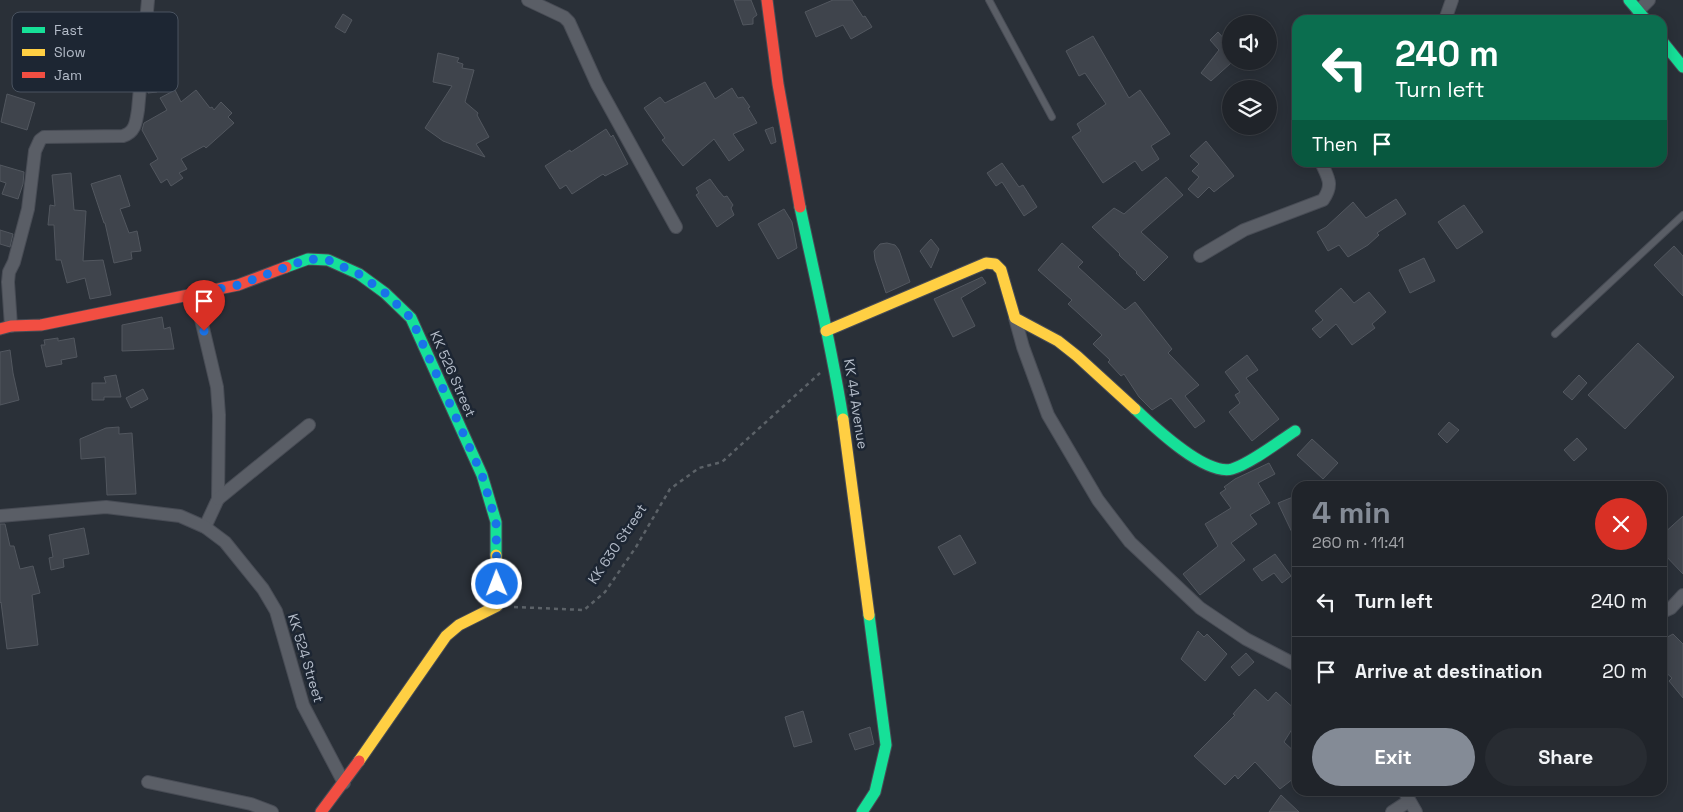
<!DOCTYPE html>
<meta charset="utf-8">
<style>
body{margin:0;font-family:"Space Grotesk",sans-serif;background:#282c32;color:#f1f3f6;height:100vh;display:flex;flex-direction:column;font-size:19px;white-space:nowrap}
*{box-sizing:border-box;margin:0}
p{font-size:16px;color:#a2a4a8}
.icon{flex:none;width:28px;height:28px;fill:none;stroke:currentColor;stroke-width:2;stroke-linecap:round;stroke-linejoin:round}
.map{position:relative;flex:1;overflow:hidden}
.sheet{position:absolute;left:1292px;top:481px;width:375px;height:315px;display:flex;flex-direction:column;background:#20242a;border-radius:15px;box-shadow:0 2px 12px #0003,0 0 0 1px #3d4147}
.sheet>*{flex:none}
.guide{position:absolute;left:1292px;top:15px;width:375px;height:152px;border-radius:15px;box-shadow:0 2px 12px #0003,0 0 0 1px #3d4147;background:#0b6e4f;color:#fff;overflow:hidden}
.controls{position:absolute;left:1222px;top:15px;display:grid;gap:10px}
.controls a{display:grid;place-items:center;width:55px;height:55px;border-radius:50%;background:#20242a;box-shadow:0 2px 12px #0003,0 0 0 1px #3d4147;font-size:25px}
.pin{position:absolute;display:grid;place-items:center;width:42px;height:42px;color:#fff;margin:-51px -21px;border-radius:50% 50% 50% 0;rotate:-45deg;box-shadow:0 0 5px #0007}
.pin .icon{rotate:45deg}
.me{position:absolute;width:55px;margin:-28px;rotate:359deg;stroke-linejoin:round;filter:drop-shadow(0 0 4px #0008)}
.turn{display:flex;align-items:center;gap:18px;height:105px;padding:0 20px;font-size:22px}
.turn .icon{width:65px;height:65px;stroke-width:2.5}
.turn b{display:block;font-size:35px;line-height:42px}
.then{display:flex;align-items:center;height:48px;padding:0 20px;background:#0003;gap:10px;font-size:19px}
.round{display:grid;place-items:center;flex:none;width:52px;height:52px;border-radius:26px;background:#282c32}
.head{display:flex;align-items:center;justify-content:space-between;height:85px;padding:0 20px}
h1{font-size:30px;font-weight:600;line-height:38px;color:#848b96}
.action{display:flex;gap:10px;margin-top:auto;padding:10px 20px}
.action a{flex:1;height:58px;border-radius:30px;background:#848b96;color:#fff;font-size:20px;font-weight:600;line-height:58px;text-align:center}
.action a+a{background:#282c32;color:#f1f3f6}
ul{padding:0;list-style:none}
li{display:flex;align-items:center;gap:15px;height:70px;padding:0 20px;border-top:1px solid #3d4147}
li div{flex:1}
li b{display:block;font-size:19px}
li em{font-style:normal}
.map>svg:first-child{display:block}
.building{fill:#3f444c;stroke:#52575f}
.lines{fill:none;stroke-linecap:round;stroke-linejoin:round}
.lane-casing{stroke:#484c55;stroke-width:8}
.street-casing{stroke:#484c55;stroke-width:14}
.fast-casing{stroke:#484c55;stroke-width:13}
.slow-casing{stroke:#484c55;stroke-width:13}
.jam-casing{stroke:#484c55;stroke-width:13}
.path{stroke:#5c6268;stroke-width:2.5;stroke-dasharray:4 4;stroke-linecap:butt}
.lane{stroke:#5a5e66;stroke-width:6}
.street{stroke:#5a5e66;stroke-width:12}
.fast{stroke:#16e098;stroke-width:11}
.slow{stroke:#ffcf43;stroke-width:11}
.jam{stroke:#f24e42;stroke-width:11}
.route{stroke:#1a73e8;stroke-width:9;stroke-dasharray:0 16.2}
.labels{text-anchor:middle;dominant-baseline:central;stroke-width:5;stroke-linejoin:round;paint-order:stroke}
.street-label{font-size:14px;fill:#b4bcc9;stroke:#1d2633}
.key{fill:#1d2633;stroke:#4a5360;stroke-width:1}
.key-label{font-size:14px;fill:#b4bcc9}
</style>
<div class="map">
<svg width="1683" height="812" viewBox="0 0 1683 812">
<rect width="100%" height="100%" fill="#2a3038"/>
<g class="building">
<path d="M734,0H751L757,15L753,18V24L743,25Z"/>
<path d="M833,0H852L863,17L865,16L872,27L851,39L843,25L816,37L805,12Z"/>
<path d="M343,14L352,20L345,33L335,27Z"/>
<path d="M1218,32L1226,41L1231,34V63L1211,81L1201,73L1219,50L1210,40Z"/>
<path d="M1093,36L1129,98L1140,90L1170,134L1151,146L1159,159L1142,171L1135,161L1103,183L1072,137L1081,131L1077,124L1106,104L1085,73L1079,76L1066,51Z"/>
<path d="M438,53L459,58L457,62L463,64L462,68L474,70L465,102L478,113L477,115L489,137L476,144L485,157L443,141L425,128L452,86L433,82Z"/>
<path d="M150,68H157V92L148,93Z"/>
<path d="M705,82L715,99L732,88L738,98L743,97L750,107L748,108L757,123L733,134L744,150L729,161L714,139L683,166L662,140L665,138L644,108L660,97L665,103Z"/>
<path d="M175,90L181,102L196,90L210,108L212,107L214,110L221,102L232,113L228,117L234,123L206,148L204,146L181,159L187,169L179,173L183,178L171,186L167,179L161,183L150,164L158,159L142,130L144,123L167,110L160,98Z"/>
<path d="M7,94L35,103L27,130L1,122Z"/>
<path d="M773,127L776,142L771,144L765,130Z"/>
<path d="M606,129L611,137L613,135L628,164L605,176L603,174L572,194L566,185L560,189L545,166L570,150L571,152Z"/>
<path d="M1206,141L1234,176L1214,192L1209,187L1198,198L1188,189L1199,177L1192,171L1199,164L1190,156Z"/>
<path d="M1002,163L1019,187L1023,185L1037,207L1024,216L1002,182L996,186L987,173Z"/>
<path d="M0,165L24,172L23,184L18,199L2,194L6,183L0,181Z"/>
<path d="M71,173L74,210L86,211L83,261L103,260L111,295L90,299L85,278L67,283L61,260H56L54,225H48L50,205L55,206L52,175Z"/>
<path d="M120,175L130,206L120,209L129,233L137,231L141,251L131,252L132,259L114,263L105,223H104L91,184Z"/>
<path d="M1166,177L1183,195L1141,232L1168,257L1144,281L1136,273L1137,272L1119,255L1120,254L1092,227L1114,208L1124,214Z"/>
<path d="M710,179L718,190L724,197L727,196L733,205L731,208L734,215L717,227L696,195L699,193L696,188Z"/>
<path d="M1396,199L1406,214L1377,233L1379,235L1368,245L1348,257L1339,245L1328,251L1317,232L1326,227L1353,202L1366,218Z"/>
<path d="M1464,205L1483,232L1457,249L1438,222Z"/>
<path d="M784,209L792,222L797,248L778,259L758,224Z"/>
<path d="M0,230L13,234L10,247L0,244Z"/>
<path d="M931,239L939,249L931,268L920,251Z"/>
<path d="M887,243L895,245L899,250L910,282L886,293L875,260L874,251L880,244Z"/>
<path d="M1062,243L1083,262L1078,267L1125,310L1135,302L1172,349L1168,353L1199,385L1185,396L1205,421L1195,428L1171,398L1152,410L1139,397L1124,374L1121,376L1108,362L1110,360L1093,344L1102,335L1068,304L1072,300L1038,270Z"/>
<path d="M1674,246L1683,256V296L1654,265Z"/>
<path d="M1424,258L1435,281L1410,293L1399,270Z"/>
<path d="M982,277L986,283L961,298L975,326L953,337L934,299Z"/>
<path d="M1341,288L1354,303L1369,292L1386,312L1372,324L1375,328L1352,345L1336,324L1320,338L1312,329L1323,320L1315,311Z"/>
<path d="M162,317L164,329L170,327L174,349L122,351V325Z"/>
<path d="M58,338V341L74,338L77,357L61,360L62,364L46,367L41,345H45L44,340Z"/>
<path d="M1638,343L1674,377L1625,429L1588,395Z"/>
<path d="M10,350L13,373L19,400L0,405V352Z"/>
<path d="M1247,355L1258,370L1246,378L1279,419L1252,441L1229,412L1240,403L1235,395L1240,392L1225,372Z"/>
<path d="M116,375L121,397H104V400H92V383H106L104,377Z"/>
<path d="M1579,375L1587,383L1572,400L1563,392Z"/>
<path d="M143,389L148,399L131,408L126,398Z"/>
<path d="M1449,422L1459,430L1447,443L1438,434Z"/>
<path d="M119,427V434L132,433L136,494L107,495L105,457L81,459L80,439L106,428Z"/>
<path d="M1577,438L1587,449L1574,461L1564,450Z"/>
<path d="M1312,439L1338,463L1323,479L1297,455Z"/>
<path d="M1269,463L1275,474L1258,483L1270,503L1250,515L1257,524L1231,543L1245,560L1200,595L1183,574L1218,546L1205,524L1231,508L1220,493L1226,489L1224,487L1235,479Z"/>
<path d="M1298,495V545L1278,503Z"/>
<path d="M1683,516V574L1662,552V535Z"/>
<path d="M0,524H5L10,546H14L20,569L33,566L40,593L32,595L38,645L7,649L1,602L0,603Z"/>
<path d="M84,528L89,554L63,559L64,567L51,570L49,558L53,557L49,535Z"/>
<path d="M960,535L976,563L954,575L938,547Z"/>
<path d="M1275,554L1291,576L1282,583L1274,573L1262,581L1253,569Z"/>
<path d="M1198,631L1204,637L1207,634L1227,654L1205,681L1181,659Z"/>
<path d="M1673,634L1683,644V698L1669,681L1672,678L1662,669V640Z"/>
<path d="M1246,653L1254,662L1239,676L1231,667Z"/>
<path d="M1255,689L1268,701L1276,692L1298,712V716L1291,723L1294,726L1284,742L1298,755V775L1280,789L1255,762L1238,779L1235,775L1225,785L1194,756L1235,715L1233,714Z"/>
<path d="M803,711L812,742L794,747L785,717Z"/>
<path d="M870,727L874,744L855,750L849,734Z"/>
<path d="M1281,795L1299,812H1269Z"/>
</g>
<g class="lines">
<defs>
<g id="lane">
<path d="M989,0L1052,117"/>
<path d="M1555,334L1683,215"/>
</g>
<g id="street">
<path d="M528,0L564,17L569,22L597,84L676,227"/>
<path d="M1638,11L1649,0"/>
<path d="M1445,20L1452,0"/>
<path d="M1200,256L1244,230L1323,200C1334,184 1328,178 1321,162"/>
<path d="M195,294L217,387L219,415L218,499L205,527"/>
<path d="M1015,318L1023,347L1048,415L1098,500L1130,542L1200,608L1246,639L1298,666"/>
<path d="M11,326L8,282L9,272L14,262L28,209L35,151L40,140L44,137L123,136C136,132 136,121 138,110L148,0"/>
<path d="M218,499L309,425"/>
<path d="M0,516L106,507L180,516L205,527L225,542L263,589L276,611L303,705L344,783"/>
<path d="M1662,612L1671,608L1683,595"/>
<path d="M148,782L251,804L272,812"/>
<path d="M1404,791L1416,812"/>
<path d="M1392,812L1409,801"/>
</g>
<g id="fast">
<path d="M1629,0L1646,20"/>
<path d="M1662,41L1683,67"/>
<path d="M800,207C815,278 832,348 843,419"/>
<path d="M286,267L308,259L328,260L359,274L385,293L411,318L482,475L496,522V555"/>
<path d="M1135,409C1154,427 1205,476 1232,469C1250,464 1278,442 1295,431"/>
<path d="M862,812L875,792L886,745L869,615"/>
</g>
<g id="slow">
<path d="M826,331L986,263L995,264L1001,270L1015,318L1058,341L1077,356L1135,409"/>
<path d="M843,419L869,615"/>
<path d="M359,761L446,636L459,625L497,606L496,555"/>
</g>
<g id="jam">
<path d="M767,0L778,84L800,207"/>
<path d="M0,329L11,326L41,325L238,285L286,267"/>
<path d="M321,812L359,761"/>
</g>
</defs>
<use href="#lane" class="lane-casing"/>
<use href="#street" class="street-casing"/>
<use href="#fast" class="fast-casing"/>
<use href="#slow" class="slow-casing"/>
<use href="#jam" class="jam-casing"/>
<path class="path" d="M514,607L584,610L605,592L636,547L670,489L699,468L722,462L820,373"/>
<use href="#lane" class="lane"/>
<use href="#street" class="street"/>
<use href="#fast" class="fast"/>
<use href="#slow" class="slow"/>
<use href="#jam" class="jam"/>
</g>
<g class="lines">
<path class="route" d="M204,331L195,294L238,285L308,259L328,260L359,274L385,293L411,318L482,475L496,522L497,584"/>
</g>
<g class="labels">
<g class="street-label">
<text transform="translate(453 374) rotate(66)">KK 526 Street</text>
<text transform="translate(856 404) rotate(81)">KK 44 Avenue</text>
<text transform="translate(617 544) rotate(-56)">KK 630 Street</text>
<text transform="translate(306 658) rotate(73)">KK 524 Street</text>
</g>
</g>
<rect x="12" y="12" width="166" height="80" rx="8" class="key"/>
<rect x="22" y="27" width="23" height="6" fill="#16e098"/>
<rect x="22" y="49" width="23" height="7" fill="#ffcf43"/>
<rect x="22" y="72" width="23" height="6" fill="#f24e42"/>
<g class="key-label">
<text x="54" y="35">Fast</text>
<text x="54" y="57">Slow</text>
<text x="54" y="80">Jam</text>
</g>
</svg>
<div class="controls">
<a><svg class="icon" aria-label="sound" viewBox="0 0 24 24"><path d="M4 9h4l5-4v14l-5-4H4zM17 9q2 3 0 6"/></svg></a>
<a><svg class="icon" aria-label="layers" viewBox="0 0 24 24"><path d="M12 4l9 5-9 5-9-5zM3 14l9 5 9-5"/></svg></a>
</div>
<div class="pin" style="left:204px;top:331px;background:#d93025"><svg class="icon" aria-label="arrive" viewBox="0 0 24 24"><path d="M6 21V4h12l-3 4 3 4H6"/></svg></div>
<svg class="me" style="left:497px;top:584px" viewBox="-20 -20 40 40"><circle r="17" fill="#1a73e8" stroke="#fff" stroke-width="3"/><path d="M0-11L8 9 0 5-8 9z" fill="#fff"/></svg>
<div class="guide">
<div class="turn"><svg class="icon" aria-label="left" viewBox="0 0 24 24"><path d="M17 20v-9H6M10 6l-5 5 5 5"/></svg><div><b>240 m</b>Turn left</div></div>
<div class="then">Then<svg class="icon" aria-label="arrive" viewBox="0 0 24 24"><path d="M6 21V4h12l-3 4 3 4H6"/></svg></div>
</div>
<section class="sheet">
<div class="head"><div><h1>4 min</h1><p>260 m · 11:41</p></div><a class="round" style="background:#d93025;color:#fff"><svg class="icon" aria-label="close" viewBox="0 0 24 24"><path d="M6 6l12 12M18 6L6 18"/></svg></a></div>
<ul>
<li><svg class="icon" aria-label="left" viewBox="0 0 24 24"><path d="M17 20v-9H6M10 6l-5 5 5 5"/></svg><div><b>Turn left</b></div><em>240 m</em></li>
<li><svg class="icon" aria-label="arrive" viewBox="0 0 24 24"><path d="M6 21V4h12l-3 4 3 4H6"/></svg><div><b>Arrive at destination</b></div><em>20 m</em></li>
</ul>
<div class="action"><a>Exit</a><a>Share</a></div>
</section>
</div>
